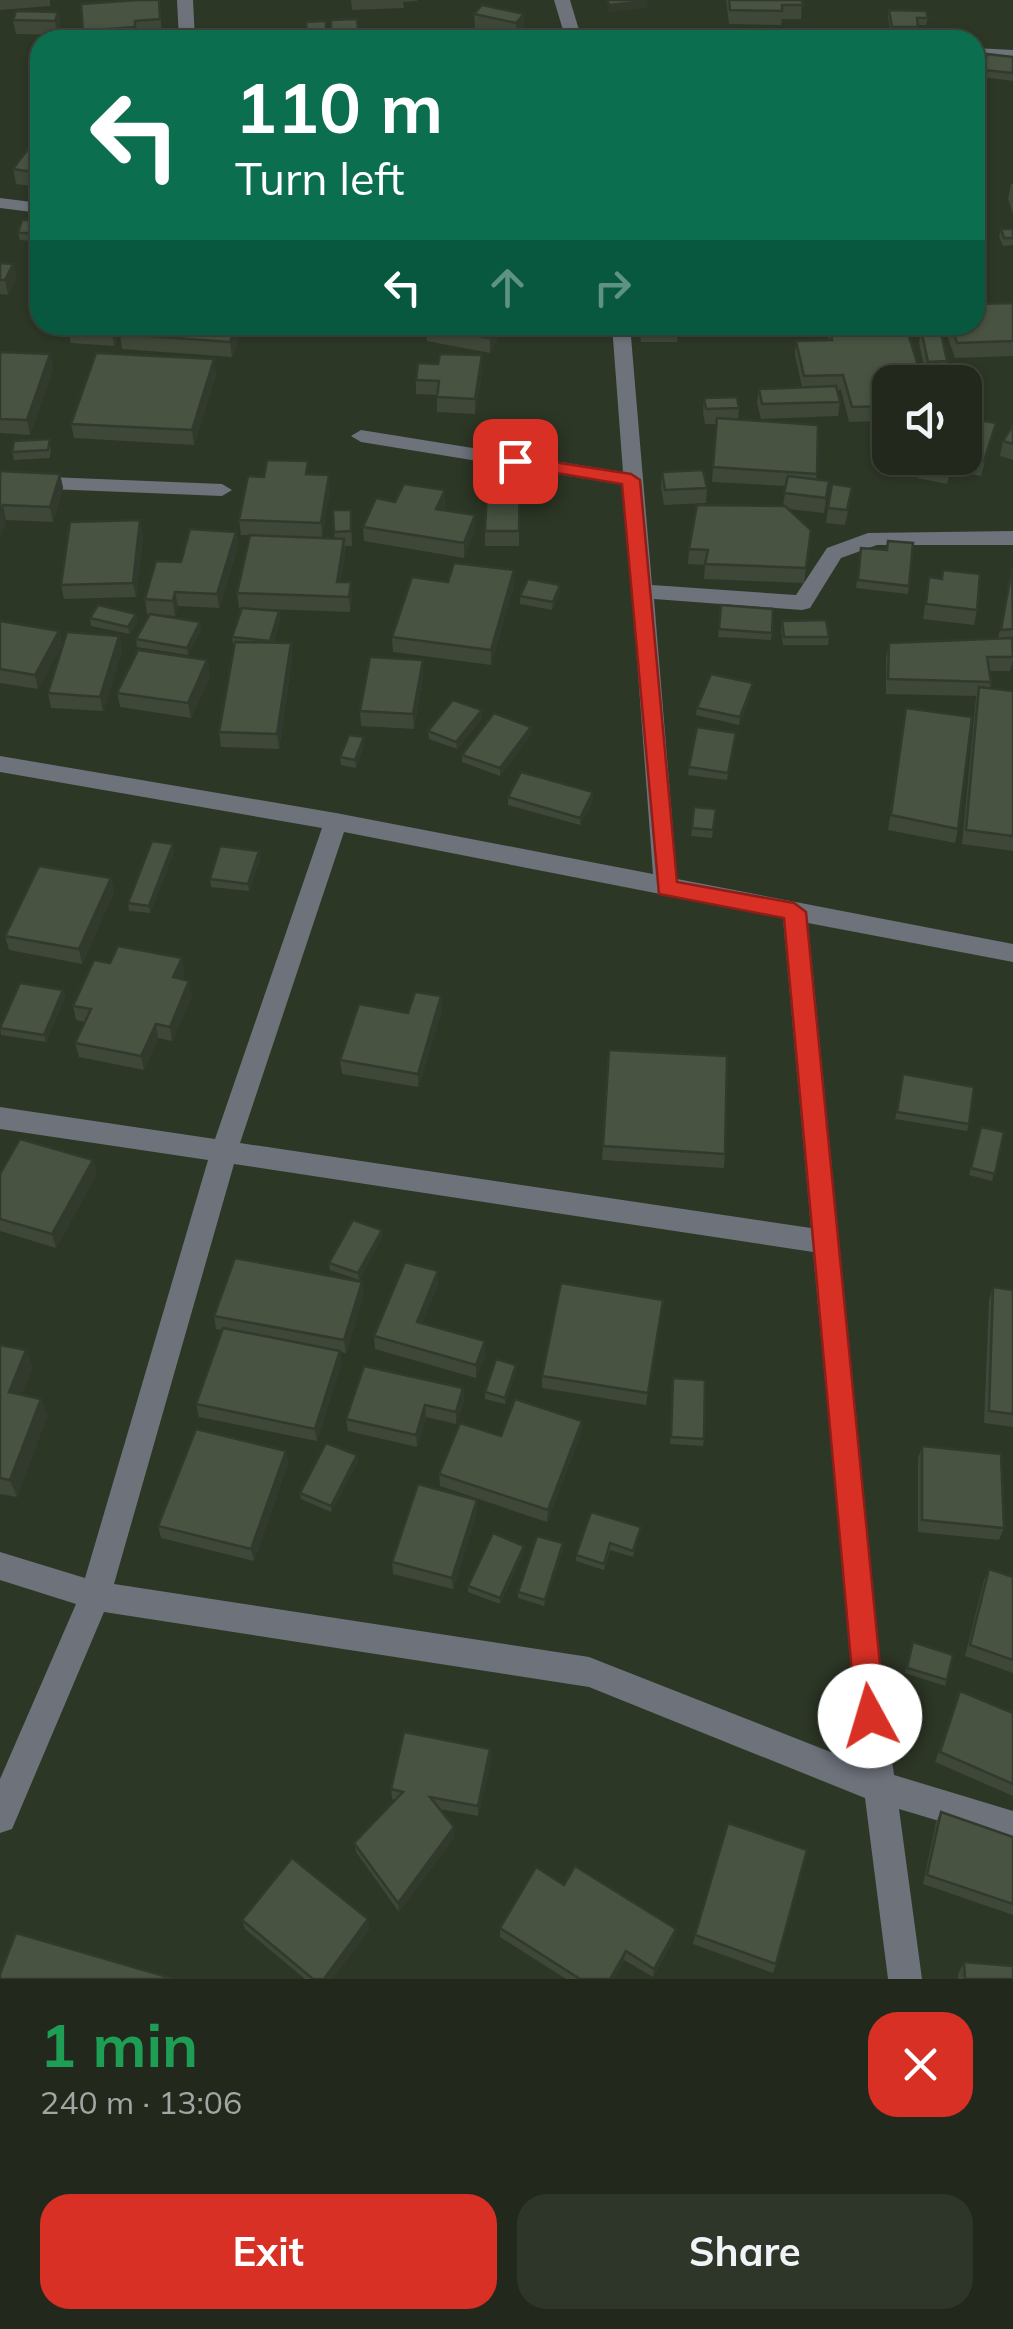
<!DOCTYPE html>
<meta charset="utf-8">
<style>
body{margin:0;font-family:Mulish,sans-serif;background:#2e3529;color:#f1f3f6;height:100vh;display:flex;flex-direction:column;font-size:38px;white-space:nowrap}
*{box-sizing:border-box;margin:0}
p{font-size:32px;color:#a2a6a3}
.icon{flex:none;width:55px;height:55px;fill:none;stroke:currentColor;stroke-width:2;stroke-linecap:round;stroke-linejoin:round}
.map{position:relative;height:1979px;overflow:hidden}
.sheet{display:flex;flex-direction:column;background:#22291c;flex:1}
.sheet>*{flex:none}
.banner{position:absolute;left:30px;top:30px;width:955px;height:305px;border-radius:30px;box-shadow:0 2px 8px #0004,0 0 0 2px #3f453b;background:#0b6e4f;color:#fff;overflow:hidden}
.buttons{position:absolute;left:872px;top:365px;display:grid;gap:20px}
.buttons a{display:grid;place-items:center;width:110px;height:110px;border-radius:20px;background:#22291c;box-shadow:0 2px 8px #0004,0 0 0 2px #3f453b;font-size:50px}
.pin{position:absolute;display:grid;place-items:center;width:85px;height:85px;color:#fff;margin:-42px;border-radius:20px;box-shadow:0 5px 15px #0006}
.me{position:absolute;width:110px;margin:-55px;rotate:354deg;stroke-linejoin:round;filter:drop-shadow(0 0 8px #0008)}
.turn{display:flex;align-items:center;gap:35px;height:210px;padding:0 40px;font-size:45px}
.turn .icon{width:130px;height:130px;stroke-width:2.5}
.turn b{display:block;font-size:70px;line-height:85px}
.lanes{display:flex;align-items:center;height:95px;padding:0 40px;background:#0003;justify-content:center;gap:50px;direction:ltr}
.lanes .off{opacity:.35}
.round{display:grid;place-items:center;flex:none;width:105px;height:105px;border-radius:30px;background:#2e3529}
.headline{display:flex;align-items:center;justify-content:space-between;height:170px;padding:0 40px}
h1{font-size:60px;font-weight:700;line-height:75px;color:#1e9e55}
.primary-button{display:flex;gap:20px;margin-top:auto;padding:20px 40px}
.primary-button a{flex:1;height:115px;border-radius:30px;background:#d93025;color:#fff;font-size:40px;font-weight:700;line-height:115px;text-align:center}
.primary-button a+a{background:#2e3529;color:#f1f3f6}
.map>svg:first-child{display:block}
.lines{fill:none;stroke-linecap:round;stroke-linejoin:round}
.minor{fill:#6d727b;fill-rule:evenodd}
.wall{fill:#3e4738}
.shaded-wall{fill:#323a2e}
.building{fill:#485341;stroke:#323a2e;stroke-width:2.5}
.route{fill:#d93025;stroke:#8d1f18;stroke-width:2.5}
</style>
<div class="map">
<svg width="1013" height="1979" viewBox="0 0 1013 1979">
<rect width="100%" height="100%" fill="#2d3726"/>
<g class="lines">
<g class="minor">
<path d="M177,0H193L195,40H179Z"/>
<path d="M554,0H570L582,40H566Z"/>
<path d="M975,48L1013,50V60L975,58Z"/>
<path d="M0,198L40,203V213L0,208Z"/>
<path d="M612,325H630L652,585L796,595L827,548L868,533L1013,531V545H877L841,558L810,608L802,610L654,599L677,879L1013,944V962L808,923L882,1681L894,1775L1013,1811V1843L899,1809L922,1979H888L865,1798L589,1687L104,1612L12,1829L0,1833V1779L76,1604L0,1580V1552L85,1578L208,1160L0,1129V1107L215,1139L322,828L0,772V756L336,813L653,874L624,485L361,442L351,436L361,430L623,472ZM344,832L783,918L811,1228L240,1143ZM234,1164L813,1252L861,1764L589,1657L114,1584Z"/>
<path d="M0,475L222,484L232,490L222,496L0,487Z"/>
</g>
</g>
<g class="wall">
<path d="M0,0H50V6L0,10Z"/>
<path d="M159,0L162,33L136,35L137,40H84L83,31Z"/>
<path d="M351,0H417V1L403,2L404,8L352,10Z"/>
<path d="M726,0H802L801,19H782L781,25L729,24Z"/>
<path d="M889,10L928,18L926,25H918L917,35L891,34L888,17Z"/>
<path d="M58,12L60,26L57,35L16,34L13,20Z"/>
<path d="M474,14H524V28L516,37L475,28Z"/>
<path d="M357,19L358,36L332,37L331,20Z"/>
<path d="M326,21L327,40H232L307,33Z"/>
<path d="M987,54L1013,57V81L982,77Z"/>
<path d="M40,133V187L16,184L13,169Z"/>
<path d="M1011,184H1013V214L1008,199Z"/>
<path d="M40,220V253H34L32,245L34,241L20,240L18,233Z"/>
<path d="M1001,229H1013V245L1003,246L999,237Z"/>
<path d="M0,263L13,264L16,279L8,295L0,294Z"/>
<path d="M1013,303V356L955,358L946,332L947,325H975Z"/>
<path d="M70,325H122L114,346L71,343L68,329Z"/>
<path d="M124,325H243L232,357L122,349L120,334Z"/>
<path d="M253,325H274L273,334H253Z"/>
<path d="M504,325L490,353L427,341L426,327Z"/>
<rect x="558" y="325" width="21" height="3"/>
<path d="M640,325L678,334L677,342H641Z"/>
<path d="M830,329L890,382V410L888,421L849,422L841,390H837L840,402L838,416L761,419L757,403L759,389L802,387L795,355L796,341L828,340Z"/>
<path d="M921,329L947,361L944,376H926L919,343Z"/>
<path d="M0,352L50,354L53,369L30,435L0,433Z"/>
<path d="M482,370L475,414L437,412V395L416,394V380Z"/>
<path d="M216,374L194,445L74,438L71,424Z"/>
<path d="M704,398L739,408L738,420L817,474L816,480L829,481L824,513L788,509L811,530L804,583L704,579L705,565L688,564L689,549L783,506L786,486L712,482L716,424H705L703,413Z"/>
<path d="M996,423L981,476L951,470L947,484L917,478L922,458H965Z"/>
<path d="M1013,425V460L1000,456L1003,441Z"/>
<path d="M51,447L50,458L14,460L12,452Z"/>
<path d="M520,468L519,546H485V531Z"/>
<path d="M0,471L60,474L63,488L53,522L6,520L0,538Z"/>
<path d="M662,472L707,488L706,503L664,505L661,487Z"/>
<path d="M309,474L330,489L322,537L270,536L335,539L334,532L351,510L352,546H345V554L340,582L352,597L350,612L239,608L237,593L250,535H241L239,520L264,477Z"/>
<path d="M832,484L850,502L845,525L826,523Z"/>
<path d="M445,490V505L443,510L475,515V530L464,558L364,541L363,527L395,502Z"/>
<path d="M236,532L238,546L219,608L178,606L175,616L153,614L201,630L188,655L137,647L136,639L149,614H147L145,599L181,562Z"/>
<path d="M143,535L136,597L64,599L61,585Z"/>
<path d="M861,548L909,586L908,594L856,588Z"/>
<path d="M1013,568V661L1010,671H989L991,682L990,689L1013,691V851L962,844L976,696L886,694V658L889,643L998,639Z"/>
<path d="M514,570V585L491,665L393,652L392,637Z"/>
<path d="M943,570L977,610L974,625L923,619L929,577L941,579Z"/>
<path d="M560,593L552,610L520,604V596Z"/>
<path d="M721,605L772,633L771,640L718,637Z"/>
<path d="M279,611L280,619L273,643H291L292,658L279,749L221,747L219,732L235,645H233L232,637Z"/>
<path d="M90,618L138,621L130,634L91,626Z"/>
<path d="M0,621L59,631L62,645L38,689L0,683Z"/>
<path d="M782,621L829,637L828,645H783L781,629Z"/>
<path d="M119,636L122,650L103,711L51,708L48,693Z"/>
<path d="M207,660L210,675L191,718L120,707L117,693Z"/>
<path d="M423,675L414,729L361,726L360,711Z"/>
<path d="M752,691L739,725L696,715L697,708Z"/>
<path d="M906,708L958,829L955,843L888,830Z"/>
<path d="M482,718L457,749L429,739L428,731Z"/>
<path d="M736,733L727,780L688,775L689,767Z"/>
<path d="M531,734L500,776L462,762V755Z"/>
<path d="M364,745L356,768L341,765L340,757Z"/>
<path d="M508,797L593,800L580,825L508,805Z"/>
<path d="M694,807L716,809L712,838L691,836Z"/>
<path d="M174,851L150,913L129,911L128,903Z"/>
<path d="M260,858L249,891L211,887L210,879Z"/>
<path d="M111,878L114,892L82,964L9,950L5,936Z"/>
<path d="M182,958L184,972L181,979L192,995L172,1041L158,1038L144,1070L79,1057L75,1043L85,1022L76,1020L73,1006L110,963Z"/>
<path d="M63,990L65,997L46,1042L1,1035L0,1025Z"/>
<path d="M441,996L442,1010L418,1087L342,1074L340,1060L408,1013Z"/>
<path d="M609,1050L725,1154L724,1168L602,1160Z"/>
<path d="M903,1074L969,1124L967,1131L895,1119Z"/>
<path d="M981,1127L1004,1132L992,1181L969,1175Z"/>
<path d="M97,1173L56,1248L0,1231V1174Z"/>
<path d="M382,1230V1237L359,1280L330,1270L329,1263Z"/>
<path d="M438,1271V1284L422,1323L486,1354L476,1378L375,1349L374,1336Z"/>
<path d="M362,1282L363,1295L346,1353L340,1352L341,1364L317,1441L199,1417L196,1404L222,1330L216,1329L214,1316Z"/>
<path d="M993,1287L1013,1290V1427L984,1423L989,1300Z"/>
<path d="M663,1300L646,1405L542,1388V1376Z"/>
<path d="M0,1345L26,1350L32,1368L21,1395L41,1399L47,1416L17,1497L0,1494Z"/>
<path d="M516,1365V1371L505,1404L485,1399V1392Z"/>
<path d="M672,1384L704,1439L703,1446L670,1444Z"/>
<path d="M463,1388L464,1401L456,1424L426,1417L417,1447L348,1431L346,1419Z"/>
<path d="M582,1421L581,1433L547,1522L440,1486L439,1474L501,1436Z"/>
<path d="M922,1446L1004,1528L999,1540L918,1532V1458Z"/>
<path d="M286,1451L288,1463L254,1561L161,1538L158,1526Z"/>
<path d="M357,1455L358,1461L331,1512L301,1499L300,1493Z"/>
<path d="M477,1500V1512L453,1589L393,1574L392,1562Z"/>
<path d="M641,1527L633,1557L610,1550L604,1570L576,1561V1555Z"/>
<path d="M563,1549L544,1606L518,1598V1592Z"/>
<path d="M524,1552L500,1604L468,1592V1586Z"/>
<path d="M989,1569L1013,1577V1673L965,1656L984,1580Z"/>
<path d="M911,1648L947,1680L945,1686L905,1673Z"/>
<path d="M960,1691L1013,1713V1796L935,1762Z"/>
<path d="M490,1749L491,1759L478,1816L439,1809L454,1827V1837L399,1912L356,1852L354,1843L395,1800L392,1799L391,1789Z"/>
<path d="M941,1812L1013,1837V1915L923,1884L936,1822Z"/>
<path d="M564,1885L674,1938L653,1977L624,1960L614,1979H566L500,1937V1928Z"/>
<path d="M242,1920L370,1928L332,1979H305L245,1929Z"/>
<path d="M695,1935L776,1964L773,1973L693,1944Z"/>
<path d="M964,1962L1013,1979H958V1974Z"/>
</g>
<g class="shaded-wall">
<path d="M648,1L647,8L608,12L609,5Z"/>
<path d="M58,12L60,26L57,35L55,21Z"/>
<path d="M524,14V28L516,37V23Z"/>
<path d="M13,264L16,279L8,295L5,280Z"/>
<path d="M115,325H122L114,346L112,332Z"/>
<path d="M236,325H243L232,357L230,342Z"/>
<path d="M497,325H504L490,353V338Z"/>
<path d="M50,354L53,369L30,435L27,420Z"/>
<path d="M482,355V370L475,414V399Z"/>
<path d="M214,359L216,374L194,445L192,430Z"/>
<path d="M60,474L63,488L53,522L50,507Z"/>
<path d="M329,475L330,489L322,537L321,523Z"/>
<path d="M445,490V505L437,523L436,509Z"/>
<path d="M3,505L6,520L0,538V513Z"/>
<path d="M475,515V530L464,558V543Z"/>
<path d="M140,520L143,535L136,597L133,583Z"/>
<path d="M236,532L238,546L219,608L217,594Z"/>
<path d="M344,539L345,554L338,597L337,582Z"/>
<path d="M514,570V585L491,665V650Z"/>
<path d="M351,582L352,597L350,612L349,597Z"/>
<path d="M560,585V593L552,610L553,602Z"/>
<path d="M175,592L178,606L175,616L173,601Z"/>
<path d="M279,611L280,619L271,648L270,641Z"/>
<path d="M136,614L138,621L130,634L128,627Z"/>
<path d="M200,622L201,630L188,655L187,648Z"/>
<path d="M59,631L62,645L38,689L35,675Z"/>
<path d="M119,636L122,650L103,711L100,697Z"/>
<path d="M291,643L292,658L279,749L277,734Z"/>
<path d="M207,660L210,675L191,718L188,703Z"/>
<path d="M423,660V675L414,729L413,714Z"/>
<path d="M753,683L752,691L739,725L740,717Z"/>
<path d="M482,710V718L457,749L456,742Z"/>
<path d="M531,727V734L500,776V768Z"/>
<path d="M364,737V745L356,768L355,760Z"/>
<path d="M593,792V800L580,825V818Z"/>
<path d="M173,844L174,851L150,913L149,906Z"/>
<path d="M259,851L260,858L249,891L248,884Z"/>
<path d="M111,878L114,892L82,964L79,949Z"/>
<path d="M182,958L184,972L176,991L173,977Z"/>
<path d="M189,981L192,995L172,1041L170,1027Z"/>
<path d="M63,990L65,997L46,1042L44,1035Z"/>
<path d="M441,996L442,1010L418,1087V1074Z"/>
<path d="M156,1024L158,1038L144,1070L141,1056Z"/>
<path d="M93,1160L97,1173L56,1248L52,1234Z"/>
<path d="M382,1230V1237L359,1280L358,1273Z"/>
<path d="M438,1271V1284L418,1334L417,1322Z"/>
<path d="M362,1282L363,1295L346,1353L344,1340Z"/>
<path d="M485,1341L486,1354L476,1378V1365Z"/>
<path d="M26,1350L32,1368L15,1410L9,1392Z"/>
<path d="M340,1351L341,1364L317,1441L315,1429Z"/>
<path d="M516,1365V1371L505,1404V1398Z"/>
<path d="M463,1388L464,1401L456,1424V1412Z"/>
<path d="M41,1399L47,1416L17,1497L10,1480Z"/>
<path d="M425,1405L426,1417L417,1447L416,1435Z"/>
<path d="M582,1421L581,1433L547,1522L548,1510Z"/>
<path d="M286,1451L288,1463L254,1561L251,1549Z"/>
<path d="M357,1455L358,1461L331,1512V1506Z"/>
<path d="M477,1500V1512L453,1589L452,1578Z"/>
<path d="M563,1543V1549L544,1606L545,1600Z"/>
<path d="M524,1546V1552L500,1604V1598Z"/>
<path d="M490,1749L491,1759L478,1816V1806Z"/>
<path d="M454,1827V1837L399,1912L398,1903Z"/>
<path d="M368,1919L370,1928L332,1979H324Z"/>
<path d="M676,1929L674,1938L653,1977L654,1969Z"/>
<path d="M626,1951L624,1960L614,1979H610Z"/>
</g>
<g class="building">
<path d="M137,0H159L160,19L135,21V27L83,31L81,4Z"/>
<path d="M607,0H647L648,1L609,5Z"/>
<path d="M729,0H802L803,5H782V11L730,10Z"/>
<path d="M482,5L524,14L516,23L474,14Z"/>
<path d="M889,10L926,11L928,18H917L918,27H892Z"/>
<path d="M16,11L58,12L55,21L13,20Z"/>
<path d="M357,19L358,29L331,30V20Z"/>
<path d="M326,21V35H316L317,34L307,33L306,22Z"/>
<path d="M254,29L317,34L315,40H232L234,36L250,37Z"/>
<path d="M987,54L1013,57V73L983,70Z"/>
<path d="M40,133V173L13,169Z"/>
<path d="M22,220H40V245H32L36,233H18Z"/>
<path d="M1001,229H1013V238H1004Z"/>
<path d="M0,263L13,264L5,280H0Z"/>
<path d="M1013,303V341L957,343L951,325H975V304Z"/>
<path d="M70,325H115L112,332L68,329Z"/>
<path d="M124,325H236L230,342L120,334Z"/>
<path d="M427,325H497L490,338L426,327Z"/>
<path d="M641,325H677L678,334L641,335Z"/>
<path d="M906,327L923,382H890V396H888L890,406L852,407L843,375L804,376L796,341L832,340L830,329Z"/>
<path d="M940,328L947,361L928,362L921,329Z"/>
<path d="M0,352L50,354L27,420L0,419Z"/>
<path d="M96,353L214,359L192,430L71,424Z"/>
<path d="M440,354L482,355L475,399L437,397L439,381L416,380L418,363L438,364Z"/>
<path d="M836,386L840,402L762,404L759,389Z"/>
<path d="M737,397L739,408L706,409L704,398Z"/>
<path d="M717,418L818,425L817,474L713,467Z"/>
<path d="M972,419L996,423L984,461L964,458L965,431H968Z"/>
<path d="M1013,425V444L1003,441Z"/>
<path d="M50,439L48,450L12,452L14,441Z"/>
<path d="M922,458H953L950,469L920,464Z"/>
<path d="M267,460L308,461L306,474L329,475L321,523L239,520L248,476L264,477Z"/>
<path d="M488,468H520L519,531H485Z"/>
<path d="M703,470L707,488L665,490L662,472Z"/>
<path d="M0,471L60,474L50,507L3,505L0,513Z"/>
<path d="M788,476L829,481L826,498L784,493Z"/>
<path d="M404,484L445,490L436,509L475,515L464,543L363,527L376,498L395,502Z"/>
<path d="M832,484L852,487L847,510L828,508Z"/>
<path d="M697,505L785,506L811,530L806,568L705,564L708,550L689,549Z"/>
<path d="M333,510H351V531L334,532Z"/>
<path d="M140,520L133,583L61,585L70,522Z"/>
<path d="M190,529L236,532L217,594L175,592L173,601L145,599L156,561L181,562Z"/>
<path d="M250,535L344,539L337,582H351L349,597L237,593Z"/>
<path d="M888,541L913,543L909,586L858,580L861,548L887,550Z"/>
<path d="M454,563L514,570L491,650L392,637L412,577L448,582Z"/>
<path d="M1012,568L1013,629L1001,630Z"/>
<path d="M943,570L980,574L977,610L926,604L929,577L942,579Z"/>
<path d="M528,579L560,585L553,602L520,596Z"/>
<path d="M98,605L136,614L128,627L90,618Z"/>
<path d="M721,605L773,609L772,633L719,629Z"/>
<path d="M242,608L279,611L270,641L232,637Z"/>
<path d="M150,614L200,622L187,648L136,639Z"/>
<path d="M826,620L829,637H784L782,621Z"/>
<path d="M0,621L59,631L35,675L0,669Z"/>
<path d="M67,632L119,636L100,697L48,693Z"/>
<path d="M1012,638L1013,657H987L991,682L888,679L889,643Z"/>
<path d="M235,642L291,643L277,734L219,732Z"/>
<path d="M138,650L207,660L188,703L117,693Z"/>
<path d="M370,657L423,660L413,714L360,711Z"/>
<path d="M711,674L753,683L740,717L697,708Z"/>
<path d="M979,687L1013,691V836L966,830Z"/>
<path d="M453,700L482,710L456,742L428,731Z"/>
<path d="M906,708L972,717L958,829L891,815Z"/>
<path d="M494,713L531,727L500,768L462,755Z"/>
<path d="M697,727L736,733L728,773L689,767Z"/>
<path d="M349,735L364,737L355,760L340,757Z"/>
<path d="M521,772L593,792L580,818L508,797Z"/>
<path d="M694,807L716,809L713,830L692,828Z"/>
<path d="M152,841L173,844L149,906L128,903Z"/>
<path d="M220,846L259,851L248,884L210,879Z"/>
<path d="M39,866L111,878L79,949L5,936Z"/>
<path d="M118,946L182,958L173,977L189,981L170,1027L156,1024L141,1056L75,1043L91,1009L73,1006L94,960L110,963Z"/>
<path d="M20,983L63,990L44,1035L0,1028Z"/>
<path d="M415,992L441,996L418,1074L340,1060L359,1004L408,1013Z"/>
<path d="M609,1050L727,1056L725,1154L603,1146Z"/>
<path d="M903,1074L974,1087L969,1124L897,1112Z"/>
<path d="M981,1127L1004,1132L995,1174L971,1168Z"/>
<path d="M20,1139L93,1160L52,1234L0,1219V1174Z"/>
<path d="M353,1220L382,1230L358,1273L329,1263Z"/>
<path d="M235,1258L362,1282L344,1340L214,1316Z"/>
<path d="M405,1262L438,1271L417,1322L485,1341L476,1365L374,1336Z"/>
<path d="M561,1283L663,1300L648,1393L542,1376Z"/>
<path d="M993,1287L1013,1290V1414L989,1411Z"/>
<path d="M223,1328L340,1351L315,1429L196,1404Z"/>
<path d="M0,1345L26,1350L9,1392L41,1399L10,1480L0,1478Z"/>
<path d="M496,1359L516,1365L505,1398L485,1392Z"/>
<path d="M364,1366L463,1388L456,1412L425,1405L416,1435L346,1419Z"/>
<path d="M673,1378L705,1380L704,1439L671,1437Z"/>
<path d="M515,1399L582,1421L548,1510L439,1474L460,1423L501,1436Z"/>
<path d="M196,1429L286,1451L251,1549L158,1526Z"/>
<path d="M326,1443L357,1455L331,1506L300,1493Z"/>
<path d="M922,1446L1001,1454L1004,1528L922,1520Z"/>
<path d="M418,1484L477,1500L452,1578L392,1562Z"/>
<path d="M591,1512L641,1527L633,1551L610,1543L604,1564L576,1555Z"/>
<path d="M493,1533L524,1546L500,1598L468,1586Z"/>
<path d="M537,1536L563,1543L545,1600L518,1592Z"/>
<path d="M989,1569L1013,1577V1660L970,1645Z"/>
<path d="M913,1642L953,1655L947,1680L907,1668Z"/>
<path d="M960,1691L1013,1713V1784L940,1752Z"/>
<path d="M404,1732L490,1749L478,1806L430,1797L454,1827L398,1903L354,1843L403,1792L391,1789Z"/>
<path d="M941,1812L1013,1837V1904L927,1875Z"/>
<path d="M728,1823L807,1850L776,1964L695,1935Z"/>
<path d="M292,1858L368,1919L324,1979H313L242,1920Z"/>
<path d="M575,1866L676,1929L654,1969L626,1951L610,1979H580L500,1928L536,1867L564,1885Z"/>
<path d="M16,1933L174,1979H0V1974Z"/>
<path d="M964,1962L1013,1966V1979H965Z"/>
</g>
<path class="route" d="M515,456L631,474L640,480L677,882L794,903L806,912L885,1716L880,1727L870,1731L860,1727L856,1716L784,918L659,894L622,484L509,465V457Z"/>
</svg>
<div class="buttons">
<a><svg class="icon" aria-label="sound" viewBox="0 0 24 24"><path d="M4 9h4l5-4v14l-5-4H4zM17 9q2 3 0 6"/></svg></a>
</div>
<div class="pin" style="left:515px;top:461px;background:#d93025"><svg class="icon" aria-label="arrive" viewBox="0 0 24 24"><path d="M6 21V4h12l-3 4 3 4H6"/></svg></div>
<svg class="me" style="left:870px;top:1716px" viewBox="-20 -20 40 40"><circle r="19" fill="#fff"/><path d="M0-13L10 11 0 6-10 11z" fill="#d93025"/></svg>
<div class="banner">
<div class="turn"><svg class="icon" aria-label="left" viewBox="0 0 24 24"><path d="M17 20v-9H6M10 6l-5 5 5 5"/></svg><div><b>110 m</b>Turn left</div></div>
<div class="lanes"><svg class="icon" aria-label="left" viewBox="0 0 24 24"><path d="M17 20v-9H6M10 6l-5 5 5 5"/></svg><svg class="icon off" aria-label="ahead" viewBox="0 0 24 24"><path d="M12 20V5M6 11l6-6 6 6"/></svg><svg class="icon off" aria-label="right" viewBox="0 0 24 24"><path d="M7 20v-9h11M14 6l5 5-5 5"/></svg></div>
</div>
</div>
<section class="sheet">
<div class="headline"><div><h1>1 min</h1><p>240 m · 13:06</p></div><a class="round" style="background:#d93025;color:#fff"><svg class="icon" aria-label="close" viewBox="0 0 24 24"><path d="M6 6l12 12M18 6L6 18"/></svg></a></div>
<div class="primary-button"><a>Exit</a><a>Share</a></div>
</section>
